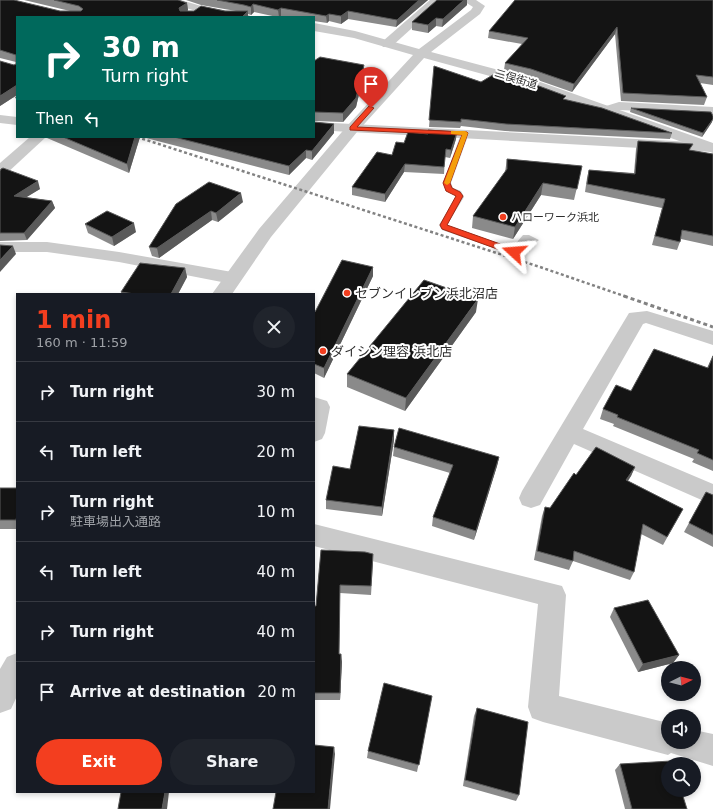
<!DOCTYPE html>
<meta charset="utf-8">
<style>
body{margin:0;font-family:"DejaVu Sans","Noto Sans JP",sans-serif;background:#20242c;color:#f1f3f6;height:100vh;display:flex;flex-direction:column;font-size:15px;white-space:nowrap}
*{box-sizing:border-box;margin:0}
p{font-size:13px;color:#9ea1a6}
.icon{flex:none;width:22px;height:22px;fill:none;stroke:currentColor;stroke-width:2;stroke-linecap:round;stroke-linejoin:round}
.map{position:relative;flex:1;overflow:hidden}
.sheet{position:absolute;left:16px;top:293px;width:299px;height:500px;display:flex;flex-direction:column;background:#171b24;border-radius:0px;box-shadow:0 2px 6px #0003}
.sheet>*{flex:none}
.top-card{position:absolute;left:16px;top:16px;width:299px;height:122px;border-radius:0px;box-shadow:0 2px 6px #0003;background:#00695c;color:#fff;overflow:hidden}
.needle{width:26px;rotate:84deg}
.tools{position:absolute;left:661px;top:661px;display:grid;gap:8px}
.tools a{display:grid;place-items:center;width:40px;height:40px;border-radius:50%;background:#171b24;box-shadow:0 2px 6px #0003;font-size:20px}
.pin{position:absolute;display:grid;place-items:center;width:34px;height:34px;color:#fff;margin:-41px -17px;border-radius:50% 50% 50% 0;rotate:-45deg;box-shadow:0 0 4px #0007}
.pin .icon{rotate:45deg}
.me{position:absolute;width:44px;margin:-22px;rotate:289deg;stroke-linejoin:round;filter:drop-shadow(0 0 3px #0008)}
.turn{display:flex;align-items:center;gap:14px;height:84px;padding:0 20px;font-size:18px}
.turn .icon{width:52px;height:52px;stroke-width:2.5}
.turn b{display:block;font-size:28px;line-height:34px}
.then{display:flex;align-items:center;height:38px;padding:0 20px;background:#0003;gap:8px;font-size:15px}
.round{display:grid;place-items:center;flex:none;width:42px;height:42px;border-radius:21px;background:#20242c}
.headline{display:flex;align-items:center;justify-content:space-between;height:68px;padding:0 20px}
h1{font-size:24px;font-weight:800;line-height:30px;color:#f33e1f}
.cta{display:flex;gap:8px;margin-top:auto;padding:8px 20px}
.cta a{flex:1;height:46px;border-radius:24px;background:#f33e1f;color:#fff;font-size:16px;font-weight:800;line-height:46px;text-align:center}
.cta a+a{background:#20242c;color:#f1f3f6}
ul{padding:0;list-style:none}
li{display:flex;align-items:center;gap:12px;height:60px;padding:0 20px;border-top:1px solid #363941}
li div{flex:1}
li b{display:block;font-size:15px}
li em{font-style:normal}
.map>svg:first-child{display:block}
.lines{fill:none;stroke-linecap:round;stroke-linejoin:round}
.service{fill:#cacaca;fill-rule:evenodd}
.minor{fill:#cacaca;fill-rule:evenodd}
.tertiary{fill:#cacaca;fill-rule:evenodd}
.rail-far2{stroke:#828282;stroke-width:1.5;stroke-dasharray:2.5 1.5;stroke-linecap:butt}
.rail-far1{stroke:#828282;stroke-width:2.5;stroke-dasharray:3 2.5;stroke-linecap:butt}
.rail{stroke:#828282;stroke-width:3;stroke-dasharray:4 3;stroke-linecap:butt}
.wall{fill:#8a8a8a}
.shaded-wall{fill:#5a5a5a}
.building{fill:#141414;stroke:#5a5a5a}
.route{fill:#f33e1f;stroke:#9e2814}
.slow{fill:#f59e0b}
.poi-dot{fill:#f33e1f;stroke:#fff;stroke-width:1.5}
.labels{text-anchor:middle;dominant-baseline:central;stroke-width:4;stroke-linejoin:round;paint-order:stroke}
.far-street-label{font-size:11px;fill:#2d2d2d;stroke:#fff}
.far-poi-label{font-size:11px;fill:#2d2d2d;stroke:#fff;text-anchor:start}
.poi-label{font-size:13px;fill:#2d2d2d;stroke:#fff;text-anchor:start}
</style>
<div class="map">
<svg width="713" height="809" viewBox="0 0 713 809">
<rect width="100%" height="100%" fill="#fff"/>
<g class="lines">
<path class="service" d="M462,131H465L469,133L451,183L453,188L461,191L464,197L447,225L512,248L523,235H529L539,240L535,243L528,240L517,254H511L442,230L439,225L456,197L455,195L446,191L443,183Z"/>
<g class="minor">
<path d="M430,0H443L391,47H383L381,44L383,41Z"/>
<path d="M619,102L713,107V115L620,110L608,114L603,113L601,110L603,107Z"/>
<path d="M0,115L17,117V125L0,123Z"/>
<path d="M314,122L712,143L713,152L314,130Z"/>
<path d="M30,137H46L6,174L0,176V163Z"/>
<path d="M0,242H47L119,252L232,272L239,274L241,278L239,282L232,284L119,262L47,252H0Z"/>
<path d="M647,311L713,331V345L646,323L643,324L583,429L713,484V505L574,444L540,505L531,508L522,505L519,498L522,491L629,313Z"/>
<path d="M314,397L327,401L330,407L325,433L322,439L314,442Z"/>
<path d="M314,524L562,586L566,595L559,696L668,723V742H694V730L713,734V766L671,753L668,755L543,722L532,718L528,707L538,604L314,546Z"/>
</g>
<g class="tertiary">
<path d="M163,0H181L201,6L245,14L249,15L251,17H226L200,12L165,2Z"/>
<path d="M462,0H476L485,6L480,14L431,52L529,78L713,143V153L519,84L424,58L357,132L271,237L232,294H212L259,229L347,126L413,55L354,38L314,31V23L355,31L419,49L471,10L473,7Z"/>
<path d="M17,653V696L11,709L0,713V669L7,657Z"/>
</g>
<path class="rail-far2" d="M0,92L17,98"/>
<path class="rail-far1" d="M137,137L540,267L627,297"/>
<path class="rail" d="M624,296L713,327"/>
</g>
<g class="wall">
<path d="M0,0L60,11H70L24,0H178L187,3L188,10V11H236L201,5L186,0H428L396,27L348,19L341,24L329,21L327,23L314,21V17H290L281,16L279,17H277L254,12L251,15L248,14L17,17V95L0,106L14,65L16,64V62L0,58Z"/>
<path d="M713,0V85L700,83L707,97L704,105L621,101L615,34L572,92L529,77L504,70L505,63L522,44L488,38L489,31Z"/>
<path d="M467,5L442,27L436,26L428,33L412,30V22Z"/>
<path d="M314,61L364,65V73L356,107L343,122L314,121Z"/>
<path d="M434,66L481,82L565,100L672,133L670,139L505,131L461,126L460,128L429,127Z"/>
<path d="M631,108L712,122L702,137L630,112Z"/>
<path d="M334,133L312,160L306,158L289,175L142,137H314Z"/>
<path d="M47,137H140L129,173L47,138Z"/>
<path d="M456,139L450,158L445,157L444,174L404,172L385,202L352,195V187L392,155Z"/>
<path d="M638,141L713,154V246L681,239L677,250L652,245L662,208L585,192L587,178L589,170L634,173L636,149Z"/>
<path d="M507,159L582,166L574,200L541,195L513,239L472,228L473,216L505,172Z"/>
<path d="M0,171L40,189L26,197L52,201L55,208L27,240L0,241Z"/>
<path d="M243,202L218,222L212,220L159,258L152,256L149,247L176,204Z"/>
<path d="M85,224L136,232L114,246L88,233Z"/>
<path d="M373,267V276L324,378L314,373V312H315Z"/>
<path d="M185,268L187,277L178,294H122L121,292Z"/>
<path d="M476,312L405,411L347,387V374Z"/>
<path d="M713,355V471L692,462L694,459L613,426L614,424L600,419L603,409L631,391L707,368Z"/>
<path d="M394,440L382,516L326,509V500L350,469Z"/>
<path d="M394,447L499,457L497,466L474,540L432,526L433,517L450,473L393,456Z"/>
<path d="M635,467L631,476L628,481L683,509L663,545L641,534L634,572L630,580L573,561L569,570L534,560L542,516L545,507L550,508L576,475Z"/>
<rect x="0" y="488" width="17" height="41"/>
<path d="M706,492L713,495V547L684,532Z"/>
<path d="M321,550L373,563L371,595L340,593L339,654L342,662L340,700H314V606H316Z"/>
<path d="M614,608L679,655L673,663L638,672L610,617Z"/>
<path d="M432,696L417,772L367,758L368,751Z"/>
<path d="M477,708L519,795L516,801L463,786L474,716Z"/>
<path d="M620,764L687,809H625L615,770Z"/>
</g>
<g class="shaded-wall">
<path d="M419,0H428L396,27L397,20Z"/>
<path d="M464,0H467V5L442,27L443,19Z"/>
<path d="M187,3L188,10L180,16L179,8Z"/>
<path d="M253,4L254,12L251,15V7Z"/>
<path d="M281,8V16L279,17L278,10Z"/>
<path d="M248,11V17H242Z"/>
<path d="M348,11V19L341,24V16Z"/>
<path d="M329,14V21L327,23L326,16Z"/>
<path d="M436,18V26L428,33V25Z"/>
<path d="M617,27L615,34L572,92L574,84Z"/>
<path d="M364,65V73L356,107L343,122V113Z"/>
<path d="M17,85V95L0,106V96Z"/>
<path d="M713,119L712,122L702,137L703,133Z"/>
<path d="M334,124V133L312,160V151Z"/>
<path d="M457,132L456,139L450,158L451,150Z"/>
<path d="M135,137H140L129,173L127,164Z"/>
<path d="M306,150V158L289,175V166Z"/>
<path d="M405,164L404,172L385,202V194Z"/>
<path d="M38,181L40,189L17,203L14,196Z"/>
<path d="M543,183L541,195L513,239L515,227Z"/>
<path d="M241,193L243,202L218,222L216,213Z"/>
<path d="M52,201L55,208L27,240L24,233Z"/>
<path d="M211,211L212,220L159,258L157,248Z"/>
<path d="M134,223L136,232L114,246L112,237Z"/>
<path d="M13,246L16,254L0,272V260Z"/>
<path d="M373,267V276L324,378V368Z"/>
<path d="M185,268L187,277L178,294H171Z"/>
<path d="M478,299L476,312L405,411L406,398Z"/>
<path d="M394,430V440L382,516V507Z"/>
<path d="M499,457L497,466L474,540L476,531Z"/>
<path d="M635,467L631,476L622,489L626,480Z"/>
<path d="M341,654L342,662L340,700V693Z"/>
<path d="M679,655L673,663L638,672L643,664Z"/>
<path d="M334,747L335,754L330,809H328Z"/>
<path d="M165,792H169L167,809H162Z"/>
</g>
<g class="building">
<path d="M0,0H14L60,11H81L83,9L79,6L54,0H178L187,3L179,8L180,11H194L201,6L225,11H248L242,17H17V85L0,96V61L14,65L16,64V55L0,50Z"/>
<path d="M217,0H419L397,20L348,11L341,16L329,14L326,16L281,8L278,10L253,4L251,7L244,5Z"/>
<path d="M437,0H464L443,19L436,18L428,25L412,22Z"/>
<path d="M515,0H713V77L696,75L707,97L623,93L617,27L574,84L531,69L505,63L528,38L489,31Z"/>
<path d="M320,57L364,65L356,98L343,113L314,112V61Z"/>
<path d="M434,66L481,82L496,73L520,79L566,96L563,99L602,108L672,133L506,124L461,119V122L429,120Z"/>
<path d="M631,108L711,112L713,116V119L703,133Z"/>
<path d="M314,122L334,124L312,151L306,150L289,166L174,137H314Z"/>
<path d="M428,130L457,132L451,150L446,149L444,167L405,164L385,194L352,187L377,152L392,155L396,142L404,143L408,132L428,134Z"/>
<path d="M63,137H135L127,164Z"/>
<path d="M638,141L693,144L689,150L713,154V236L682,230L680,242L655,236L665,199L587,184L589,170L635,174Z"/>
<path d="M507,159L582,166L577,189L543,183L515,227L473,216L507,169Z"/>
<path d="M3,168L38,181L14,196L52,201L24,233H0V171L1,169Z"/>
<path d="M209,182L241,193L216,213L211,211L157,248L149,247L176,204Z"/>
<path d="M107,211L134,223L112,237L85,224Z"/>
<path d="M0,245L13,246L0,260Z"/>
<path d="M342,260L373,267L324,368L314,364V312H315Z"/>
<path d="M140,263L185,268L171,294H135L121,292Z"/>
<path d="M424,280L478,299L406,398L347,374Z"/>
<path d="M654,349L708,368L713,356V460L697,453L699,450L617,417L618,415L603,409L616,385L631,391Z"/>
<path d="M359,426L394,430L382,507L326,500L333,466L350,469Z"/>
<path d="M399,428L499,457L476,531L433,517L453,465L394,447Z"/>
<path d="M596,447L635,467L626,480L683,509L667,537L643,524L634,572L574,551L573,561L537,551L545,507L550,508L574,473L576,475Z"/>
<path d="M0,488H17V515L16,520H0Z"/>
<path d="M706,492L713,495V535L689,523Z"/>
<path d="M321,550L365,552L373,554L371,586L340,585L339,654H341L340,693H314V606H316Z"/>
<path d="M648,600L679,655L643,664L614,608Z"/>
<path d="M384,683L432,696L419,765L368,751Z"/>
<path d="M477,708L528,722L519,795L465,780Z"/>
<path d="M314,745L334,747L328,809H273L276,792H314Z"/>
<path d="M671,761L672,764H668V790H681L687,809H632L620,764Z"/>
<path d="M121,792H165L162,809H118Z"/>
</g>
<path class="route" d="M369,106L374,108L357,127L467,132L468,133L450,183L452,188L460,192L463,196L447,225L517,250V254H511L442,229L440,225L456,196L446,191L443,183L462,135L350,130V127Z"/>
<path class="slow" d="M451,131H465L468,133L450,183L447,185L444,183L462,135L451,134Z"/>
<g class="poi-dot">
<circle cx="503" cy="217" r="4"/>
<circle cx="347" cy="293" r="4"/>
<circle cx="323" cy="351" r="4"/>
</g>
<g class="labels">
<g class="far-street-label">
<text transform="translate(516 79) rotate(17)">二俣街道</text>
</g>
<g class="far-poi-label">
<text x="511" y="217">ハローワーク浜北</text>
</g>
<g class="poi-label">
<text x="355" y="293">セブンイレブン浜北沼店</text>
<text x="331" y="351">ダイシン理容 浜北店</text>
</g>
</g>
</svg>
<div class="tools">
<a><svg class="needle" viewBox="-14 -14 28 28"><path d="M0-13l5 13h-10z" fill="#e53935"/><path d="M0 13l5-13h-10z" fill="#9ea1a6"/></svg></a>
<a><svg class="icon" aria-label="sound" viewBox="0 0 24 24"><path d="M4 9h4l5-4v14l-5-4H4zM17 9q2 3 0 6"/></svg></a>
<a><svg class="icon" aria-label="search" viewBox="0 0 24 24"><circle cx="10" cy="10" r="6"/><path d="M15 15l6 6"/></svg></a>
</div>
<div class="pin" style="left:371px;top:108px;background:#d93025"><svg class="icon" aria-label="arrive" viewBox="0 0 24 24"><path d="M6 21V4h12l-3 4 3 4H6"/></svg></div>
<svg class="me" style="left:514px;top:252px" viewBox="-20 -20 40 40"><path d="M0-17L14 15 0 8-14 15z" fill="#f33e1f" stroke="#fff" stroke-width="4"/></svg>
<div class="top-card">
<div class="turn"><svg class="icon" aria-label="right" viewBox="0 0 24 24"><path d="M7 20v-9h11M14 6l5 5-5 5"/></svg><div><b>30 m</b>Turn right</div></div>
<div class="then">Then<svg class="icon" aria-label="left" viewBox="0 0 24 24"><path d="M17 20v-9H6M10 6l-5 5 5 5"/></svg></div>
</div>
<section class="sheet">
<div class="headline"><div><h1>1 min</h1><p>160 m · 11:59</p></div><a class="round"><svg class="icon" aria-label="close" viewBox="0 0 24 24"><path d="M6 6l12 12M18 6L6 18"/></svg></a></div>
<ul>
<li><svg class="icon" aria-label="right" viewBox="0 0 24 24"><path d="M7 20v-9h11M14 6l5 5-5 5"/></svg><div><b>Turn right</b></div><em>30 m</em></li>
<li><svg class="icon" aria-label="left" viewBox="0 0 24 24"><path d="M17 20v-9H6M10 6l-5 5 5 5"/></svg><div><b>Turn left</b></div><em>20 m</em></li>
<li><svg class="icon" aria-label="right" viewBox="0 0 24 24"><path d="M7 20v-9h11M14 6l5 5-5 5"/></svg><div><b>Turn right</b><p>駐車場出入通路</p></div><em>10 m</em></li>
<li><svg class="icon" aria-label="left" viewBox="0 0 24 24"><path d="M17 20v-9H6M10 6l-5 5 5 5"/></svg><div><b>Turn left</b></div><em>40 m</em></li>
<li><svg class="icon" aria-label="right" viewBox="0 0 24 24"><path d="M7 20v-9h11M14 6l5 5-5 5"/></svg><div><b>Turn right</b></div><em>40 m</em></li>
<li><svg class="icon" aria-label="arrive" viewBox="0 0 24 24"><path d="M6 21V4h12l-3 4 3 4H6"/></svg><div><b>Arrive at destination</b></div><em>20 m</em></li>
</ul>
<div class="cta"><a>Exit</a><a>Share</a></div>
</section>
</div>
